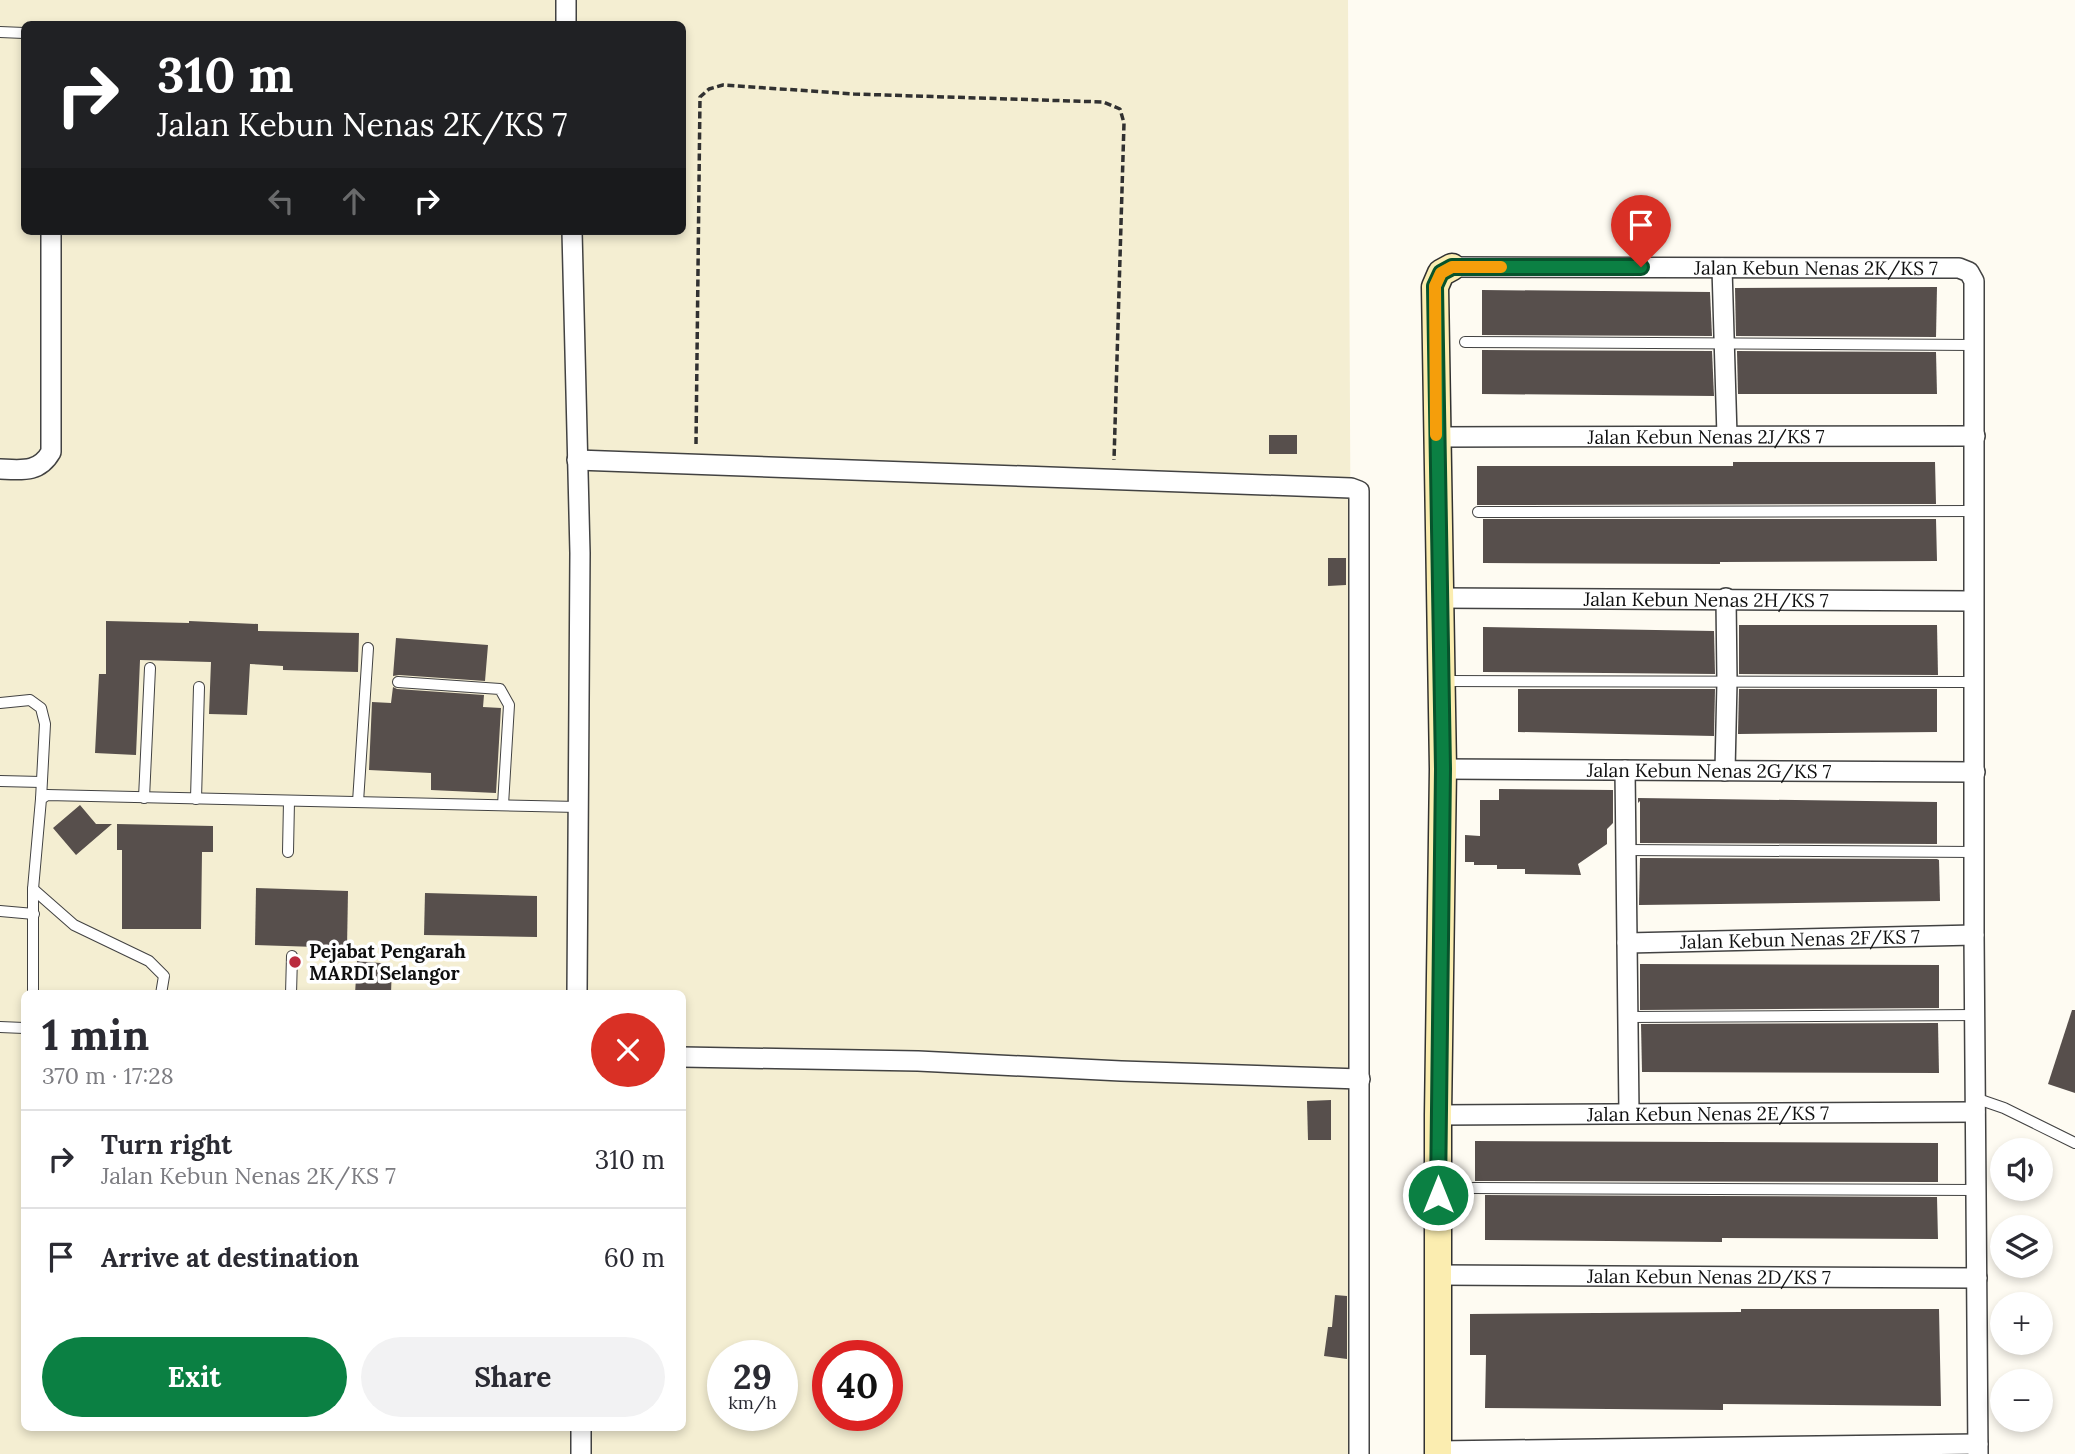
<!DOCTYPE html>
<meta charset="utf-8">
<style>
body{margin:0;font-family:Lora,serif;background:#f2f2f3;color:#2b2b33;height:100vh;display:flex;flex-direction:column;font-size:26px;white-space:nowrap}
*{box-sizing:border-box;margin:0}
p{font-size:23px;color:#7c7c81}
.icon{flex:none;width:38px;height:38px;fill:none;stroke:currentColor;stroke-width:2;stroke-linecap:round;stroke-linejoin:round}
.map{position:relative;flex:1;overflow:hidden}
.drawer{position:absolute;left:21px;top:990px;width:665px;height:441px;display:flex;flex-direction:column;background:#fff;border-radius:10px;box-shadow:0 4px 10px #0003}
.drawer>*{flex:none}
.banner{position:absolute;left:21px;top:21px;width:665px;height:214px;border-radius:10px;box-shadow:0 4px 10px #0003;background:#202124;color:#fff;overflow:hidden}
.tools{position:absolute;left:1990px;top:1138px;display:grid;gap:14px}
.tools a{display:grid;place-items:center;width:63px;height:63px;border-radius:50%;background:#fff;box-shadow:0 4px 10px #0003;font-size:35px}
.speed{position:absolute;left:707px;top:1340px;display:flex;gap:14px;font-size:35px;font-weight:700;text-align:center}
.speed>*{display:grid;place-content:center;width:91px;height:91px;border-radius:50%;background:#fff;box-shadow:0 4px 10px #0003;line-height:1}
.speed small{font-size:18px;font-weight:400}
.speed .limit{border:10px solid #d22;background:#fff;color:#111}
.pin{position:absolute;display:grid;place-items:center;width:60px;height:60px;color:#fff;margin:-72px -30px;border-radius:50% 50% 50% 0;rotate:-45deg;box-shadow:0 0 7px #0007}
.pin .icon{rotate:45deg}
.me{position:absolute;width:77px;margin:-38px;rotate:0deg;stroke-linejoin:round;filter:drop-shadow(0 0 5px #0008)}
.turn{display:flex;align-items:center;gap:24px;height:147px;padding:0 21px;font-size:32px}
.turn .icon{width:91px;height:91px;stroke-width:2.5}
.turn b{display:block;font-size:49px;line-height:60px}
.lanes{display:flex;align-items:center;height:66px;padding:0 21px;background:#0003;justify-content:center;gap:35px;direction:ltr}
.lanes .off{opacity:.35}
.round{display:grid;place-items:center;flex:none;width:74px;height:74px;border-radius:37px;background:#f2f2f3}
.headline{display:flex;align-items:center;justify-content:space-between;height:119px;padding:0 21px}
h1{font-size:42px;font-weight:700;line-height:52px}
.primary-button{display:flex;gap:14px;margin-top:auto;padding:14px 21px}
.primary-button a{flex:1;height:80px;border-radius:42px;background:#0b8043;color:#fff;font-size:28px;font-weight:700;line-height:80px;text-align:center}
.primary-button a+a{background:#f2f2f3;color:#2b2b33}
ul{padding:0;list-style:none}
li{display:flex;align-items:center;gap:21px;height:98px;padding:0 21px;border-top:2px solid #e1e1e2}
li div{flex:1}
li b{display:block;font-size:26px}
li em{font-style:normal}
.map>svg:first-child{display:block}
.farmland{fill:#f4eed2;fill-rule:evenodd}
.building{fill:#574f4c}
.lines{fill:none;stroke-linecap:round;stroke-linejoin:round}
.lane-casing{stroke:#424242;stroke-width:12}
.street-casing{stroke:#424242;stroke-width:22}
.secondary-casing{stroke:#313131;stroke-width:29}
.path{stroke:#313131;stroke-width:3.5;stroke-dasharray:7 3.5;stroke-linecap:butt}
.lane{stroke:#fff;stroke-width:10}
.street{stroke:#fff;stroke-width:19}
.secondary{stroke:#fbedb0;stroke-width:26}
.route-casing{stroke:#07532c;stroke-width:18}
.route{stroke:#0b8043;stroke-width:12}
.slow{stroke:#f59e0b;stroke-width:12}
.poi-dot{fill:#ba2c3e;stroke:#fff;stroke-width:2.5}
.labels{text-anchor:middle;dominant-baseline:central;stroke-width:7;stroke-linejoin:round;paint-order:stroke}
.street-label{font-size:19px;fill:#0f0f0f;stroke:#fff}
.poi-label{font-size:19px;font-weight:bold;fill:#0f0f0f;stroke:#fff;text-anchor:start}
</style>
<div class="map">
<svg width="2075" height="1454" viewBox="0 0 2075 1454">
<rect width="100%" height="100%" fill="#fefbf2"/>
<path class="farmland" d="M0,0H1348L1355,1454H0ZM24,24H682V231H24ZM24,994H682V1428H24ZM723,1356H782V1416H723ZM828,1356H887V1416H828Z"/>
<g class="building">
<path d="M1937,287L1936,337L1736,336L1735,288Z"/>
<path d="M1482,290L1710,292L1712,336L1482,335Z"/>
<path d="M1482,350L1712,351L1714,396L1482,394Z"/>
<path d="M1737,351L1936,352L1937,394H1738Z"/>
<rect x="1269" y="435" width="28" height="19"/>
<path d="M1733,462H1935L1936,504L1477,505V466H1733Z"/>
<path d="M1483,519H1936L1937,561L1720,562V564L1483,563Z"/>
<path d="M1328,558H1346V585L1328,586Z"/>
<path d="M106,621L189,623V621L258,624V631L359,633L358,672L283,670V666L250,664L247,715L209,714L211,662L140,660L136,755L95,753L99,674H106Z"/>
<path d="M1739,625H1937L1938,675L1739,674Z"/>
<path d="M1483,627L1714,631L1715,674L1483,672Z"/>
<path d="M396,638L488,645L485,681L399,675L393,676Z"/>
<path d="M393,687L397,689L484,695L483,707L501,708L496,793L431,790V773L369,770L372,702L391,703Z"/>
<path d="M1518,689H1715L1714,736L1518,732Z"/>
<path d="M1739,689H1937V732L1738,734Z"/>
<path d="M1499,789L1613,790V823L1607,829V844L1578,864L1581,875L1525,874V869H1497V865H1474V862H1465V835L1480,836V800H1499Z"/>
<path d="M1638,798L1937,802V844L1640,843V801L1638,803Z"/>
<path d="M80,805L96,824H112L76,855L53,828Z"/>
<path d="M117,824L213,826V852H202L201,929H122V850H117Z"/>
<path d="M1640,858L1937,859L1939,860L1940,901L1639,905Z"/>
<path d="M256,888L348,891L347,948L255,945Z"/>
<path d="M425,893L537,896V937L424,935Z"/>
<path d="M357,961L392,964L391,994H355Z"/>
<path d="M1640,964L1939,965V1008L1640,1010Z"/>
<path d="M2072,1010H2075V1093L2048,1084Z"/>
<path d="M1938,1023L1939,1073L1642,1072L1641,1024Z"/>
<path d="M1331,1100V1140H1308L1307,1101Z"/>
<path d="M1475,1141L1938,1143V1182L1475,1181Z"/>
<path d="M1485,1195L1937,1197L1938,1239L1722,1238V1242L1485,1240Z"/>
<path d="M1335,1295L1347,1296V1359L1324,1356L1328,1327H1332Z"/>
<path d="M1741,1309H1939L1941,1406L1723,1404V1410L1485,1408L1486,1355H1470V1314L1741,1312Z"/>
</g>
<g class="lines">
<defs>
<g id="lane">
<path d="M0,32L24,33"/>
<path d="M1465,342L1974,345"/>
<path d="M1478,512L1975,511"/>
<path d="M1443,681L1974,682"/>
<path d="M398,682L500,689L509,705L503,805"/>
<path d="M0,703L30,700L41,708L45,724L41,799"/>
<path d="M0,781L41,782"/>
<path d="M144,798L150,668"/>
<path d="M196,799L199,687"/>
<path d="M358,802L368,648"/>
<path d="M1626,850L1975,852"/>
<path d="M288,852L289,801"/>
<path d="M33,889L74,925L149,961L164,976L161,994"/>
<path d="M0,911L34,914"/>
<path d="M33,994V889L41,799L47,795L578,807"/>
<path d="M291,994L292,956"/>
<path d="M1629,1017L1975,1015"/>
<path d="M0,1027L24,1028"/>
<path d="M1975,1098L2004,1108L2075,1143"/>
<path d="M1473,1188L1976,1190"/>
</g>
<g id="street">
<path d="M566,0V24"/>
<path d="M572,231L580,553L577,994"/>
<path id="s1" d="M1452,267L1959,268L1969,272L1974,281V935L1978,1454"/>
<path d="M1722,268L1727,436"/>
<path id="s2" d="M1436,437L1975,436"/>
<path d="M577,460C835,467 1093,477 1351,488L1359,491V1454"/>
<path d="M0,469C22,470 39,473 51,452V231"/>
<path id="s3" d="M1440,598L1973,601"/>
<path id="s4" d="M1443,769L1975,772"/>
<path d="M1625,770L1629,1113"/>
<path d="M1725,771L1727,682L1726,598"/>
<path id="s5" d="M1627,943L1974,935"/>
<path d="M682,1057L918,1061L1121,1071L1360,1079"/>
<path id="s6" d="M1438,1115L1975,1112"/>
<path id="s7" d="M1439,1275L1977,1278"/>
<path d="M581,1428V1454"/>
<path d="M1438,1451L1978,1444"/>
</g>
<path id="secondary" d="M1438,1454V1115L1443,769L1435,287L1441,273L1452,267"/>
</defs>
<use href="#lane" class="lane-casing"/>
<use href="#street" class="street-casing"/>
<use href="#secondary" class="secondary-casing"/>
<path class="path" d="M696,444L700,97L709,89L723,85L854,94L1103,102L1120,109L1124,123L1114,460"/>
<use href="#lane" class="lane"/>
<use href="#street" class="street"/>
<use href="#secondary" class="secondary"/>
</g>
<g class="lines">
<defs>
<path id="route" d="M1438,1195L1443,769L1435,286L1441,273L1452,267H1641"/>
</defs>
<use href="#route" class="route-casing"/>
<use href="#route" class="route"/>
<path class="slow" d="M1436,435L1435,286L1441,273L1452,267H1501"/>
</g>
<circle class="poi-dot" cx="295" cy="962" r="7"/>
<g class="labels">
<g class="street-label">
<text stroke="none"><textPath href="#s1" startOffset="364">Jalan Kebun Nenas 2K/KS 7</textPath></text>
<text stroke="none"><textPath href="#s2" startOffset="270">Jalan Kebun Nenas 2J/KS 7</textPath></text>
<text stroke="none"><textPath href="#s3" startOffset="266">Jalan Kebun Nenas 2H/KS 7</textPath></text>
<text stroke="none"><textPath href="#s4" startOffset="266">Jalan Kebun Nenas 2G/KS 7</textPath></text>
<text stroke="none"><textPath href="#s5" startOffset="173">Jalan Kebun Nenas 2F/KS 7</textPath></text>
<text stroke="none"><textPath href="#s6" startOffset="270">Jalan Kebun Nenas 2E/KS 7</textPath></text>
<text stroke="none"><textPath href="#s7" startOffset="270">Jalan Kebun Nenas 2D/KS 7</textPath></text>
</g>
<g class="poi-label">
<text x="309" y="951">Pejabat Pengarah<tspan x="309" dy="22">MARDI Selangor</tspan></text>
</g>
</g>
</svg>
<div class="tools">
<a><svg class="icon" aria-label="sound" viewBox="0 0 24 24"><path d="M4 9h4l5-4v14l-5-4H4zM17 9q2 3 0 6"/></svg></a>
<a><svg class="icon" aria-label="layers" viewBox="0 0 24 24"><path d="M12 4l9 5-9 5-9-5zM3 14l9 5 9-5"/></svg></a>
<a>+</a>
<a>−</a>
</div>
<div class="speed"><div>29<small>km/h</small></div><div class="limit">40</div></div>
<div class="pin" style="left:1641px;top:267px;background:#d93025"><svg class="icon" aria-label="arrive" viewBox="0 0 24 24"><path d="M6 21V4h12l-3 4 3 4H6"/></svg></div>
<svg class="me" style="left:1438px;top:1195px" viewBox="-20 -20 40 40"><circle r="17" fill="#0b8043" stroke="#fff" stroke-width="3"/><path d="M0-11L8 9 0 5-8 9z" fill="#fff"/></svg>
<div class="banner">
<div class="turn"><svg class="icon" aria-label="right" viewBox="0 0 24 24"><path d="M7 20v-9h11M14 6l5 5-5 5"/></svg><div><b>310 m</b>Jalan Kebun Nenas 2K/KS 7</div></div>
<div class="lanes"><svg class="icon off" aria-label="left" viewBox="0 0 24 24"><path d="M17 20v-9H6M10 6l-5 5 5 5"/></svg><svg class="icon off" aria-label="ahead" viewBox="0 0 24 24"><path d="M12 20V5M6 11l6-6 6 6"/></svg><svg class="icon" aria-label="right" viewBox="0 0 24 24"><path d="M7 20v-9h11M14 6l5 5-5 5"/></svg></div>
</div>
<section class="drawer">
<div class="headline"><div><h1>1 min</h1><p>370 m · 17:28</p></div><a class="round" style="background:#d93025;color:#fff"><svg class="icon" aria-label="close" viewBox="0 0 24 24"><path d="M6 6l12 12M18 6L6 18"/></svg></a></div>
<ul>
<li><svg class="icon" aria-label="right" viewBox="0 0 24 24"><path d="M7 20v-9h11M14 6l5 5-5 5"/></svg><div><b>Turn right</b><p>Jalan Kebun Nenas 2K/KS 7</p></div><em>310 m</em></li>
<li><svg class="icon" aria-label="arrive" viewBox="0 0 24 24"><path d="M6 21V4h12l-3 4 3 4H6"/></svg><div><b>Arrive at destination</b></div><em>60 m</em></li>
</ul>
<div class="primary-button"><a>Exit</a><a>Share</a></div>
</section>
</div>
